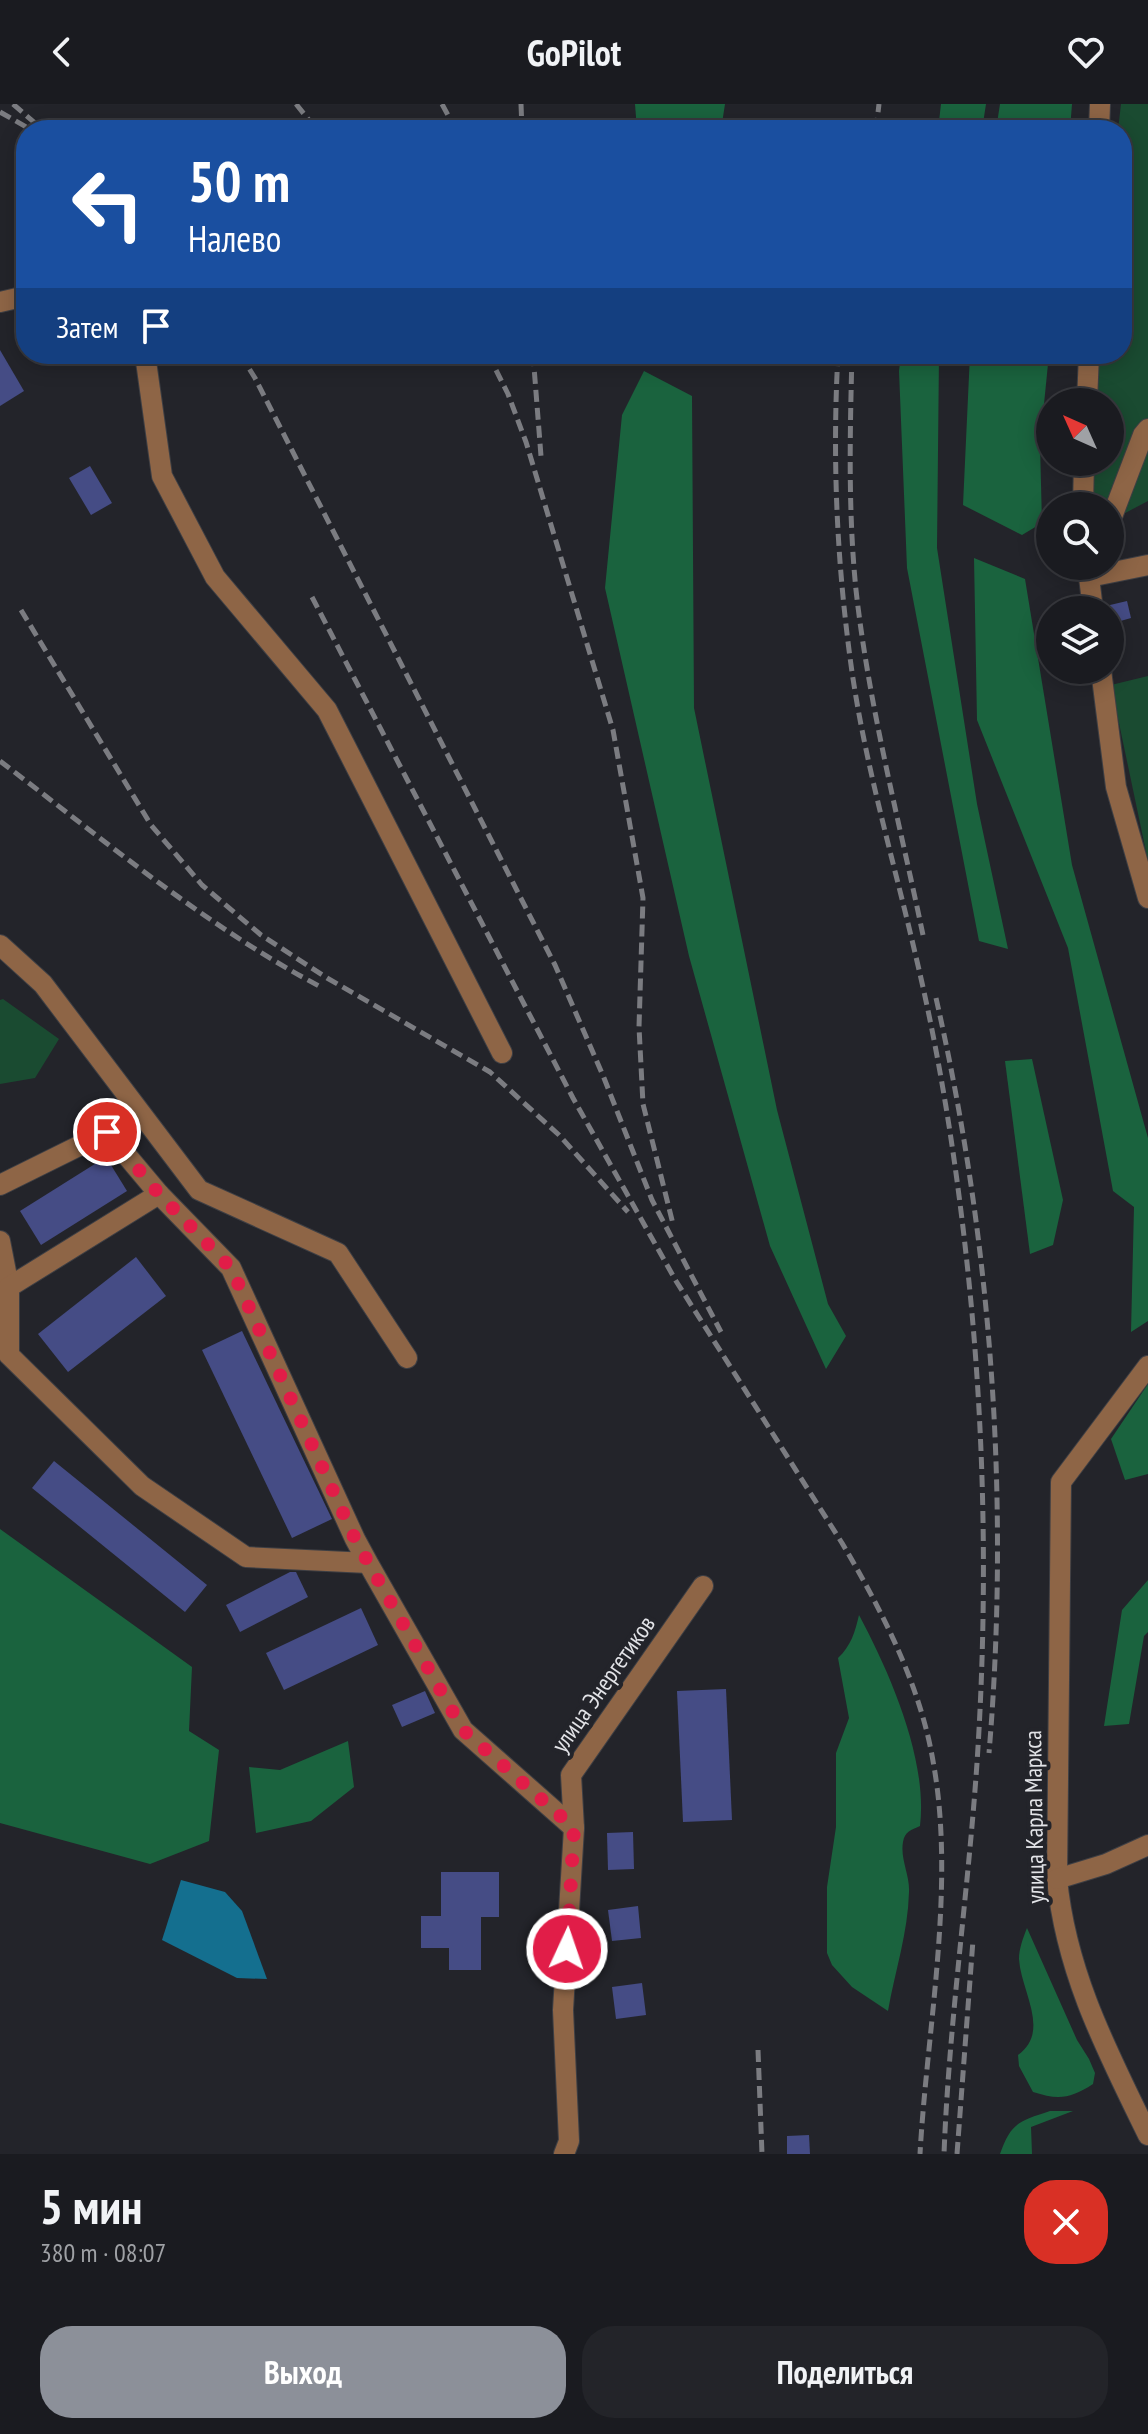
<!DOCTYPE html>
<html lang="ru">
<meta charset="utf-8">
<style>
body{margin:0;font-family:"PT Sans Narrow",sans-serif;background:#232429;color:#f1f3f6;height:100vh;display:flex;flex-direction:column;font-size:30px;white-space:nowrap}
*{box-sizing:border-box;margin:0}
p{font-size:26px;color:#9fa1a5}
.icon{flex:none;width:44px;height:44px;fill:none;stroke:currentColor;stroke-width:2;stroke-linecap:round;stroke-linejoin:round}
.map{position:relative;height:2050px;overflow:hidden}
.drawer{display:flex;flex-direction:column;background:#1a1b20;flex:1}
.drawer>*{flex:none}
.guide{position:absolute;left:16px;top:16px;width:1116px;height:244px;border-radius:32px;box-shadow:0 4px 20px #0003,0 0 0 2px #38393e;background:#1a4fa0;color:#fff;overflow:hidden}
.needle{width:52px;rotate:315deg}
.fabs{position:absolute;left:1036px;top:284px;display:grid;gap:16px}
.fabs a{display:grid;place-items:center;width:88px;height:88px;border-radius:50%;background:#1a1b20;box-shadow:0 4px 20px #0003,0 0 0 2px #38393e;font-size:40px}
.pin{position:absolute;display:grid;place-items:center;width:68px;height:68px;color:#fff;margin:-34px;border:4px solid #fff;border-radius:50%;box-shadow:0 2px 8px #0007}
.me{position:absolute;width:88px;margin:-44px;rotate:3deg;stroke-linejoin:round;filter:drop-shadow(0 0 6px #0008)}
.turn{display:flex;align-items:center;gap:28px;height:168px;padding:0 40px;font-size:36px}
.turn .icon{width:104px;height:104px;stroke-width:2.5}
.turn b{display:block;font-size:56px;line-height:68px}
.then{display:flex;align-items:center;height:76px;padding:0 40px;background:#0003;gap:16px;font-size:30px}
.round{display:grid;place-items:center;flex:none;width:84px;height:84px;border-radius:32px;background:#232429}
.head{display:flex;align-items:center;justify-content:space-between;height:136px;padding:0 40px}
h1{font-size:48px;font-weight:800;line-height:60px}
.primary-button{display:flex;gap:16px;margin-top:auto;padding:16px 40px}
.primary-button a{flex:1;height:92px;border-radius:32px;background:#8c9099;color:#fff;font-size:32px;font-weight:800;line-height:92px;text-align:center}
.primary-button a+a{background:#232429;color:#f1f3f6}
header{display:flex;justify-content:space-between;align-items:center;height:104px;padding:0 40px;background:#1a1b20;font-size:36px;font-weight:800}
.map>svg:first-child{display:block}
.green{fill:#1a4b31}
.forest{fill:#1a633e}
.water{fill:#146f8f}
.building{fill:#454c85}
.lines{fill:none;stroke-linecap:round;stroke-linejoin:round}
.minor-casing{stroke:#3e3f44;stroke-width:22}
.minor{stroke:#8e6546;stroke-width:20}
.rail{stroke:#7b7c81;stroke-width:5;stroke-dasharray:12 6;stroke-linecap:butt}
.route{stroke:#e11d48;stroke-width:14;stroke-dasharray:0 25.2}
.labels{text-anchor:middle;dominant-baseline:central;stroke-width:8;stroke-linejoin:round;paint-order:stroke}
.street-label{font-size:24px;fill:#e2e3e7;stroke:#23242a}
</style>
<header><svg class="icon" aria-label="back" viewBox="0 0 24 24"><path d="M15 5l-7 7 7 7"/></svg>GoPilot<svg class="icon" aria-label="heart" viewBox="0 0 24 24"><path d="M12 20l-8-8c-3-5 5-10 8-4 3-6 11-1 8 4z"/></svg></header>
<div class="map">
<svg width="1148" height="2050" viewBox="0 0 1148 2050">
<rect width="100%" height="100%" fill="#23242a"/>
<g class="green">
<path d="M1121,0H1148V397L1110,417V402H1091L1092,358H1110V298H1093L1096,250H1122V26H1118Z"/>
<path d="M1148,572V757L1111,581Z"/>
<path d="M3,895L59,935L35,974L0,980V896Z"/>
</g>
<g class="forest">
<path d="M635,0H725L721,26H637Z"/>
<path d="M941,0H986L982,26H938Z"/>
<path d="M1000,0H1072L1070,26H996Z"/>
<path d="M901,250H939L937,444L977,700L1008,845L979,837L907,464L899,267Z"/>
<path d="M970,250H1049L1040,340L1042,419L1022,431L963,401Z"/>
<path d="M644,267L692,292L694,604L777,1006L828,1200L846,1232L826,1265L770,1142L689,852L605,484L622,311Z"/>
<path d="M974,454L1025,475L1072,761L1148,1034V1217L1131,1228L1134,1103L1113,1087L1068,844L977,616Z"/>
<path d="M1032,955L1063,1096L1053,1141L1030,1150L1005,957Z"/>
<path d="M1148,1280V1370L1125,1376L1111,1335Z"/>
<path d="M0,1425L192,1563L189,1627L219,1646L209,1737L150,1760L0,1719Z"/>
<path d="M1148,1476V1528L1144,1532L1129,1620L1104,1622L1122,1506Z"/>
<path d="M859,1511C890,1569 928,1656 920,1722C911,1726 905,1727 903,1738C900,1755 910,1771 909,1788C908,1829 895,1867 888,1907L852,1883L832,1861L827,1849V1783L836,1723V1649L849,1614L838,1554C851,1542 855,1528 859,1511Z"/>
<path d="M348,1637L354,1683L311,1717L256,1729L249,1663L280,1666Z"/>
<path d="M1027,1824L1077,1936L1089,1955L1095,1969L1093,1980C1070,1995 1058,1996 1033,1988L1019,1962L1018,1951C1051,1927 1021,1888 1019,1855C1019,1845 1023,1834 1027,1824Z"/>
<path d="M1050,2007H1073L1031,2023L1032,2050H1000C1011,2018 1020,2017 1050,2007Z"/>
</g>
<path class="water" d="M181,1776L225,1788L242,1807L267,1875L237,1874L162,1836Z"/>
<g class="building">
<path d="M0,246L24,287L0,302Z"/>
<path d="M90,362L112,399L91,411L69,374Z"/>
<path d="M1127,497L1131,514L1110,520V501Z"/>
<path d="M106,1053L127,1087L41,1141L20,1107Z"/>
<path d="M136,1153L166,1192L68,1268L38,1230Z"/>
<path d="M242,1227L332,1415L292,1434L202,1246Z"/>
<path d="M54,1357L207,1481L185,1508L32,1384Z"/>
<path d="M290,1468H296L308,1493L240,1528L226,1501Z"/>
<path d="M361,1504L378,1541L284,1586L266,1549Z"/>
<path d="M726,1585L732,1716L683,1718L677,1587Z"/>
<path d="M425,1587L435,1609L402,1623L392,1601Z"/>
<path d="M633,1728L634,1765L608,1766L607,1729Z"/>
<path d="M441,1768H499V1813H481V1866H449V1844H421V1812H441Z"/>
<path d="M638,1802L641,1834L612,1837L608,1806Z"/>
<path d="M642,1879L646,1911L616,1915L612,1883Z"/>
<path d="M809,2031L810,2050H787V2032Z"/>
</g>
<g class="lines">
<defs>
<g id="minor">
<path d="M1099,26L1100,0"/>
<path d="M0,198L26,192"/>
<path d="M145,250L162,372L215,473L327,606L502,949"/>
<path d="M1087,298L1089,250"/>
<path d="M1083,402L1084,358"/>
<path d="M1110,418L1143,331L1148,325"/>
<path d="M1093,506L1089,473L1148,461"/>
<path d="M1101,566L1116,683L1148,794"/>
<path d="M0,841L43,880L199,1086L338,1149L407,1254"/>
<path d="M0,1081L107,1028L159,1090"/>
<path d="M0,1137L9,1183"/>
<path d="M1148,1262L1061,1378L1057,1775C1066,1869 1107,1947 1148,2031"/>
<path d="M368,1459L246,1453L142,1382L9,1251V1183L159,1090L231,1164L355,1435L368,1459L463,1626L574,1724"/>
<path d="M1057,1775L1106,1760L1148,1741"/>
<path d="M564,2050L569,2037L563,1906L574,1724L571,1671L703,1482"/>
</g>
</defs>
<use href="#minor" class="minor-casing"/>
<use href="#minor" class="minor"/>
<g class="rail">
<path d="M13,0L43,26"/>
<path d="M296,0L317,26"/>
<path d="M442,0L456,26"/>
<path d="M521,0L522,26"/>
<path d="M0,8L28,24"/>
<path d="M876,26L879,0"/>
<path d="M240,250L255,274L555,861L604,974L652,1096L721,1228"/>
<path d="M488,250L508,290L526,338L613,626L643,794L639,923L643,1000L673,1120"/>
<path d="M533,250L541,352"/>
<path d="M838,250C832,357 837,462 852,568C866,664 894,758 916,853C940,953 956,1057 967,1159C985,1325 988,1492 977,1659C968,1790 949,1919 944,2050"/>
<path d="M852,250C850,329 848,407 856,486C869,603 899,716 923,831"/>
<path d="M312,493L573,994L676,1177L842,1439C881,1505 920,1580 933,1657C956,1781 927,1924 920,2050"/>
<path d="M21,506L151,721L202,781L261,831L327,874L490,968L559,1031L628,1108"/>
<path d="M0,657C103,735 204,821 319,882"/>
<path d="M936,894C992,1139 1010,1398 989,1649"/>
<path d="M758,1946L762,2050"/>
<path d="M957,2050L973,1836"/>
</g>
</g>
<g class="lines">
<path class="route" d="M107,1028L159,1090L231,1164L355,1435L463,1626L574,1724L567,1845"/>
</g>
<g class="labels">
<g class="street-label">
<text transform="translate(603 1580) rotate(-55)">улица Энергетиков</text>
<text transform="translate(1034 1713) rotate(-91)">улица Карла Маркса</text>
</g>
</g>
</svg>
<div class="fabs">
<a><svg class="needle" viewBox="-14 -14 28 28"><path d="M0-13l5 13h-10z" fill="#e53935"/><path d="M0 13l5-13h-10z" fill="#9fa1a5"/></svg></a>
<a><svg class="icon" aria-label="search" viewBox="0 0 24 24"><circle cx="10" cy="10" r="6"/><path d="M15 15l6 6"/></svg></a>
<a><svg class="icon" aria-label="layers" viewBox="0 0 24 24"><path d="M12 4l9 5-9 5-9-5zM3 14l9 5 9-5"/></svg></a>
</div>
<div class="pin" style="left:107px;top:1028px;background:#d93025"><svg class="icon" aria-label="arrive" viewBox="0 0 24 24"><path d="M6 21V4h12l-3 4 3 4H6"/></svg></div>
<svg class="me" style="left:567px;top:1845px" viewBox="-20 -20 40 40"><circle r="17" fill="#e11d48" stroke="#fff" stroke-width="3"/><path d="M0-11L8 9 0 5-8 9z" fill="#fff"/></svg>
<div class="guide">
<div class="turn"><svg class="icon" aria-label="left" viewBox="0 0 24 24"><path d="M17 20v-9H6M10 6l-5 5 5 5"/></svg><div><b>50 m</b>Налево</div></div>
<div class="then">Затем<svg class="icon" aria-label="arrive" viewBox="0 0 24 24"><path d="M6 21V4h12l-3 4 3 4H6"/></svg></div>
</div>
</div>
<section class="drawer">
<div class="head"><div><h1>5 мин</h1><p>380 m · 08:07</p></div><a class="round" style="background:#d93025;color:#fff"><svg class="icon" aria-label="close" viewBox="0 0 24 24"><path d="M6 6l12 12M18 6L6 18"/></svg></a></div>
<div class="primary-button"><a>Выход</a><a>Поделиться</a></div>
</section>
